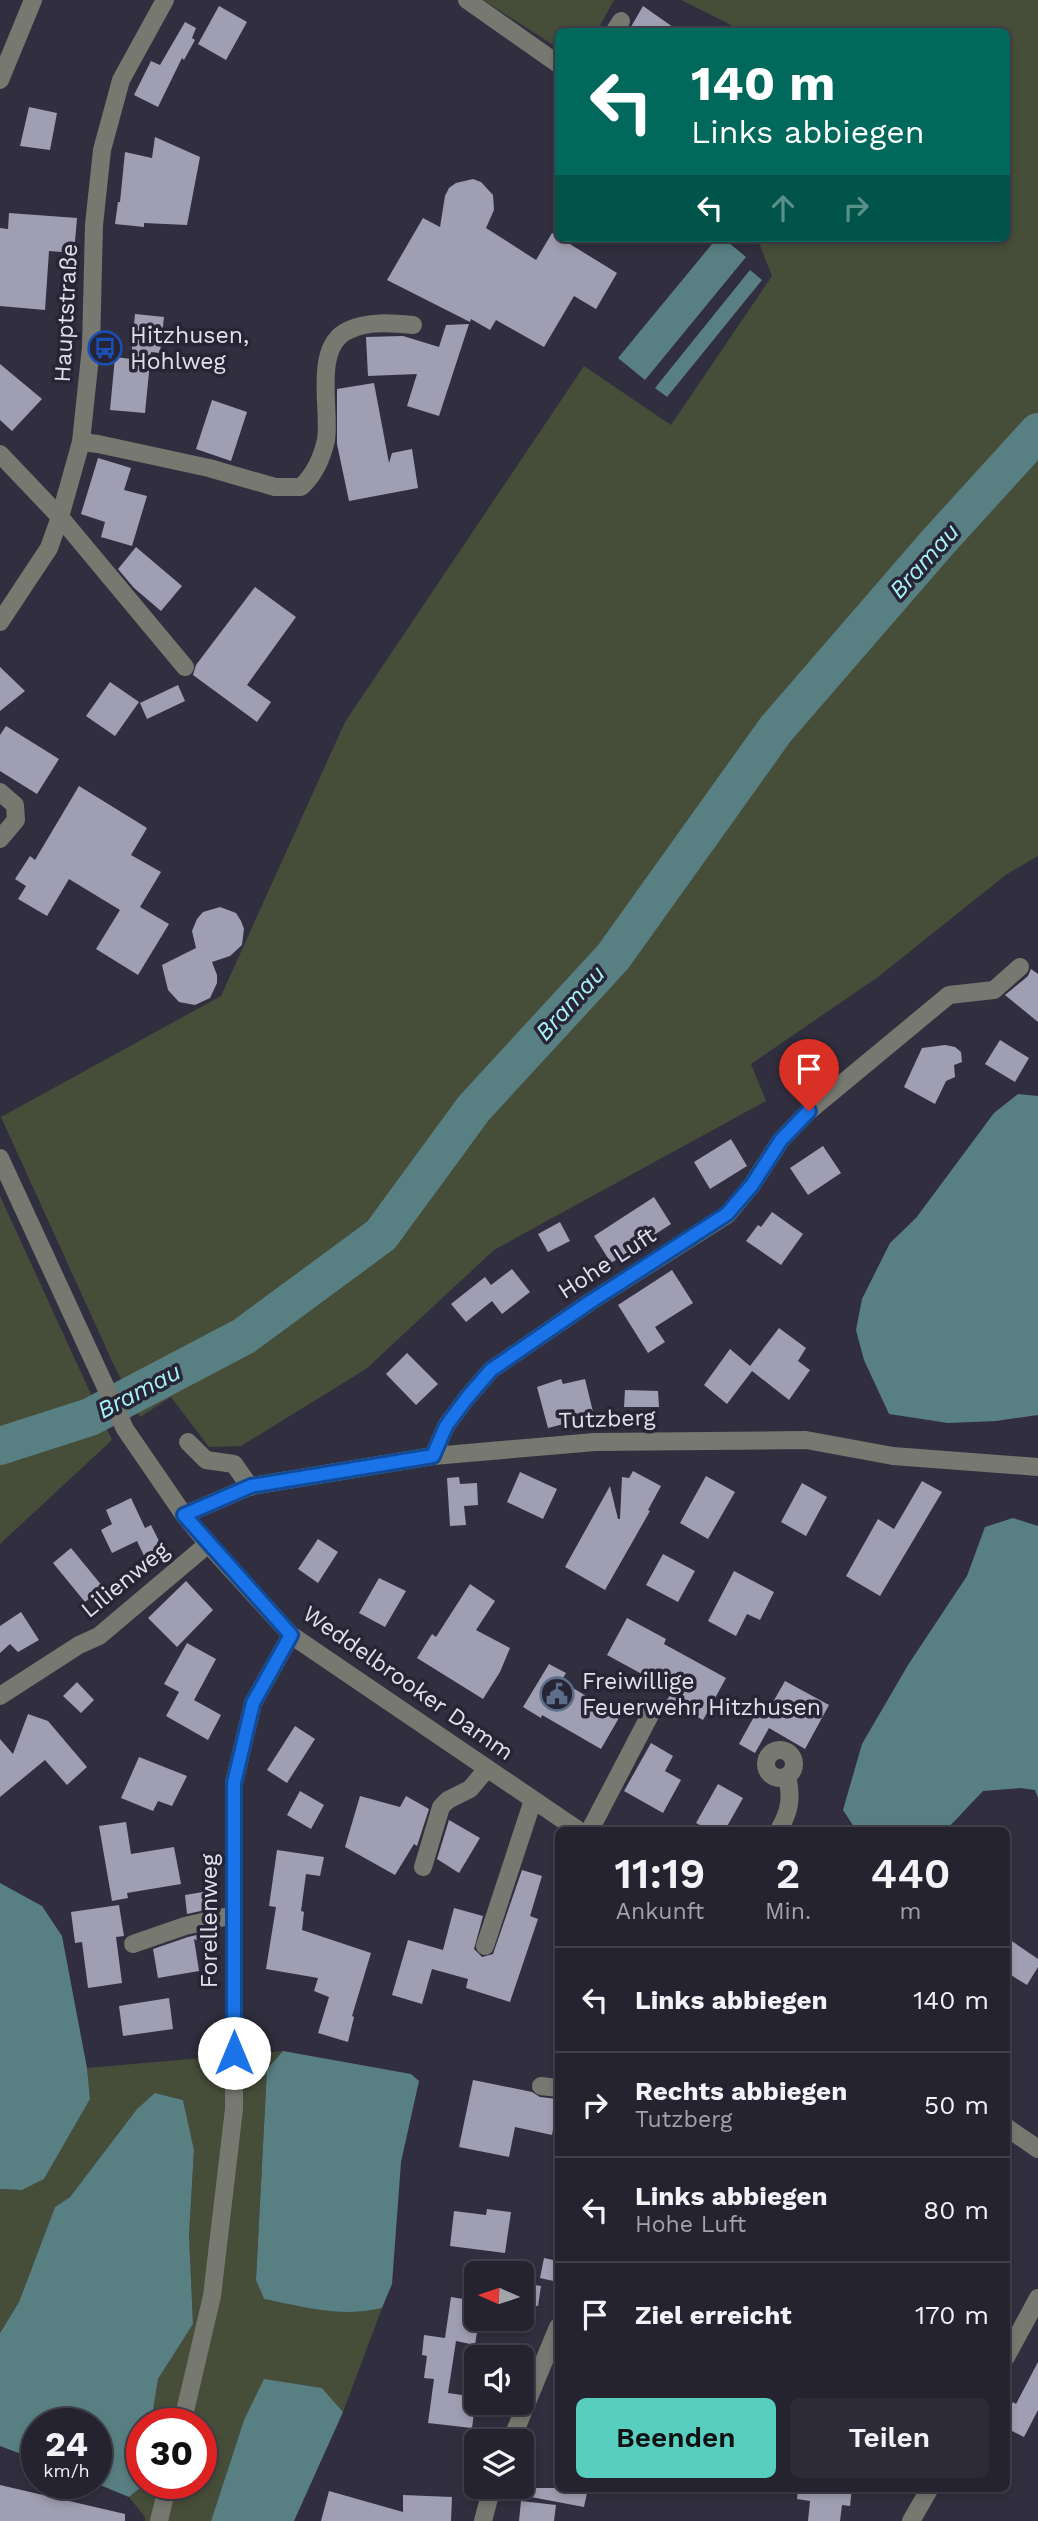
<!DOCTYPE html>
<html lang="de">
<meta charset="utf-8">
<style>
body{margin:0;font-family:"Work Sans",sans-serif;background:#2d2b37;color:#f1f3f6;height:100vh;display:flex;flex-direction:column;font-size:26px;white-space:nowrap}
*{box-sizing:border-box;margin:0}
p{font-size:23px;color:#a3a4aa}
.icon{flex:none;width:38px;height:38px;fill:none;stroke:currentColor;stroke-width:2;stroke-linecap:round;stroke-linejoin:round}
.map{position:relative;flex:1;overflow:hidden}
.details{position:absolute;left:555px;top:1827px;width:455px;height:665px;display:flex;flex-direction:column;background:#25232f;border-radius:10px;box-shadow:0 4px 10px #0003,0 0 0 2px #42404b}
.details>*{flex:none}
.hud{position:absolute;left:555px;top:28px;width:455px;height:214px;border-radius:10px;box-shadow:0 4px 10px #0003,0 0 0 2px #42404b;background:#00695c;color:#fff;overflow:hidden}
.needle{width:46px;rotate:273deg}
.buttons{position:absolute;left:464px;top:2261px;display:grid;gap:14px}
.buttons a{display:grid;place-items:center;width:70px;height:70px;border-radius:10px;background:#25232f;box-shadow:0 4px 10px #0003,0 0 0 2px #42404b;font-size:35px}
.speed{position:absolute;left:21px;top:2408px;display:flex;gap:14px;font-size:35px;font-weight:700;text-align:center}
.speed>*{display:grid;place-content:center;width:91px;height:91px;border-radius:50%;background:#25232f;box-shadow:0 4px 10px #0003,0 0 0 2px #42404b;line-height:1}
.speed small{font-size:18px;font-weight:400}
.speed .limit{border:10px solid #d22;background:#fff;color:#111}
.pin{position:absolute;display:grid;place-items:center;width:60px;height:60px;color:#fff;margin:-72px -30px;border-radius:50% 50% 50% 0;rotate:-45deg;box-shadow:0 0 7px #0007}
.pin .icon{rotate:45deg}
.me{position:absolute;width:77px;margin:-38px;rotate:0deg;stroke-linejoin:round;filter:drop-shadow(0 0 5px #0008)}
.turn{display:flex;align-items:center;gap:24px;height:147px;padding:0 21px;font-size:32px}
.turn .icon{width:91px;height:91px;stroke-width:2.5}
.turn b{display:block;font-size:49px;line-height:60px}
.lanes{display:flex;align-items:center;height:66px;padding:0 21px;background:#0003;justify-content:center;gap:35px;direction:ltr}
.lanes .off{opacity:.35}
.eta{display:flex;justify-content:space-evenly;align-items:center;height:119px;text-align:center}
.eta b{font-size:42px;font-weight:600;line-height:49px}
.button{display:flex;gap:14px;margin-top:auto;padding:14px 21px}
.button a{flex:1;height:80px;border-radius:10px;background:#58cec0;color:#111;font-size:28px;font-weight:600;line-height:80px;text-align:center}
.button a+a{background:#2d2b37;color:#f1f3f6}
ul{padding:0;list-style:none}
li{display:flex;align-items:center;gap:21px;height:105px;padding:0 21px;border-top:2px solid #42404b}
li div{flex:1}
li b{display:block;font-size:26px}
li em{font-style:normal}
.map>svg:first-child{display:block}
.green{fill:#464d38}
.water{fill:#587f82}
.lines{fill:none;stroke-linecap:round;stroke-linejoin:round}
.river{stroke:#587f82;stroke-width:38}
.building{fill:#a09eb2}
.minor{stroke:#777870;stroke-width:18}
.route-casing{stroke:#114b97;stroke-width:18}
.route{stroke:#1a73e8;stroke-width:12}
.labels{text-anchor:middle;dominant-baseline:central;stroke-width:7;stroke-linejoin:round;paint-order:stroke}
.street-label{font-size:23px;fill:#e1e1eb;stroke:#272535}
.poi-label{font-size:23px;fill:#e1e1eb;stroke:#272535;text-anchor:start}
.water-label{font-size:24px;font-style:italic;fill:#a7f2f7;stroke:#272535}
</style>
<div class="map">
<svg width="1038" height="2521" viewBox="0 0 1038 2521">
<rect width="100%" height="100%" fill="#312f3f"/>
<g class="green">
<path d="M483,0H614L597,31L558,32V48Z"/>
<path d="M681,0H1038V856L1007,874L878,977L751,1064L766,1101L494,1250L366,1369L241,1446L209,1447L171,1397L140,1417L112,1361L1,1117L221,996L345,722L584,366L671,425L772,276L757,238H1006V32L743,31Z"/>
<path d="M0,1196L112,1440L0,1544Z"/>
<path d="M283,2051L267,2069L256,2280L264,2299C304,2307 342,2318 382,2308L343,2412L322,2388L244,2420L211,2521H145V2517L129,2497L140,2487L142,2480V2483H201V2424H151L158,2379L193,2324L189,2235L194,2150L183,2100L156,2093L137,2109L70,2197L55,2207L19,2302L0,2333V2189L22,2190L44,2179L90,2099L87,2068Z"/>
</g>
<g class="water">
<path d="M717,238H723L746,257L645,380L618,358Z"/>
<path d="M750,270L762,280L667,397L655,388Z"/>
<path d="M1018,1094L1038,1096V1415L996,1421L948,1423L889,1414L864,1360L856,1330L862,1299L890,1243L916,1218L994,1113Z"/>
<path d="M1013,1518L1038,1526V1798L1035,1790L1020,1788L983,1791L946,1830H856L843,1810L862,1744L908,1665L967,1576L985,1527Z"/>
<path d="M0,1883L42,1906L62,1936L87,2068L90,2099L44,2179L22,2190L0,2189Z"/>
<path d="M283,2051L411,2074L419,2081L401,2162L392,2284L382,2308C342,2318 304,2307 264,2299L256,2280L267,2069Z"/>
<path d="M155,2093L183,2100L194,2150L189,2235L193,2324L158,2379L151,2424H142L141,2487L129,2497L95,2483L96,2424H37V2460L0,2446V2333L19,2302L55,2207L70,2197L137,2109Z"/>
<path d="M264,2379L322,2388L343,2412L294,2521H211L244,2420Z"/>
</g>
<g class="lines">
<path class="river" d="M0,1446L90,1417L244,1336L381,1235L474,1108L613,957L776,729L937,543L1038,432"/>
</g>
<g class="building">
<path d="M219,6L247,22L226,60L198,44Z"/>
<path d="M643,6L680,32H628Z"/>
<path d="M185,22L196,28L192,38L195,40L184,60L182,58L158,107L134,95L151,61L160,65Z"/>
<path d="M29,107L57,113L50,150L20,146Z"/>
<path d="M155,137L200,157L187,225L144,223V227L115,224L118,202H120L125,152L152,158Z"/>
<path d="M473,179L481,182L493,195L494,210L486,228L536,260L552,233L617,273L596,309L574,296L544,347L496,320L490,330L471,319L470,322L387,280L423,218L440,227L445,196L449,188L456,183Z"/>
<path d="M9,213L77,218L74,253L49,251L45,310L0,306V228L8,229Z"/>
<path d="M135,314L164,317L160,353L151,352L145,413L110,410L115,357L131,359Z"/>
<path d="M469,324L439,416L407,406L417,374L368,376L366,337L403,336L439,347L446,325Z"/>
<path d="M0,364L42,399L12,431L0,420Z"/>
<path d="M374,383L389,463L392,453L412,449L418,488L349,501L337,444V389Z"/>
<path d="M212,400L247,412L231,461L196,449Z"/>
<path d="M98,458L131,468L124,490L147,496L132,546L101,537L105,522L81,514Z"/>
<path d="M136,547L182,586L161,611L134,588L118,569Z"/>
<path d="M255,587L296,617L247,685L271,702L257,722L193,675L196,665Z"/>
<path d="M0,667L25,691L0,711Z"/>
<path d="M110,682L139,702L115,736L86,716Z"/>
<path d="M178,685L185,701L147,719L140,703Z"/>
<path d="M6,726L59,759L37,794L0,771V735Z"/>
<path d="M79,786L147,828L131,855L161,872L140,907L169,924L138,975L96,949L120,910L69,879L47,916L18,899L26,886L15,879L30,856L35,860Z"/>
<path d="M220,907L236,913L241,921L244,929L242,945L230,956L212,962L217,975V983L210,998L195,1005L179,1002L168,990L162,965L196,948L192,931L197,919L203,912Z"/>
<path d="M1031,969L1038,974V1022L1005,995L1028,976Z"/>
<path d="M1000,1040L1029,1058L1015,1082L985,1064Z"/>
<path d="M945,1045L955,1047L961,1052L962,1062L954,1065L955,1077L946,1081L935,1104L904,1087L922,1048Z"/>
<path d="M731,1139L747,1166L710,1189L694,1162Z"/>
<path d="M823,1146L841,1173L808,1195L790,1168Z"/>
<path d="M654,1197L671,1224L611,1263L594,1236Z"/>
<path d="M772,1212L803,1234L781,1265L746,1241L758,1225L761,1227Z"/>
<path d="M560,1222L570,1241L548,1252L538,1234Z"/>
<path d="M512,1269L530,1292L502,1314L492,1301L466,1322L451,1304L485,1277L491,1285Z"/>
<path d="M672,1270L693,1303L655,1327L665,1342L648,1353L618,1305Z"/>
<path d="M779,1328L806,1348L798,1361L810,1370L789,1400L752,1371L727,1404L704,1385L730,1349L750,1366Z"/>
<path d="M407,1353L438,1384L416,1405L386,1374Z"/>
<path d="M561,1379L563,1384L585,1379L594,1416L548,1428L537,1387Z"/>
<path d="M625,1390L658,1391L659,1407H624Z"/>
<path d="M633,1471L661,1486L648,1510L650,1511L605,1590L565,1567L610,1486L618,1519H620L622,1477L629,1478Z"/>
<path d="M520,1472L557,1489L543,1519L507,1502Z"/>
<path d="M706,1476L735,1492L708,1539L680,1523Z"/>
<path d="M459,1477L460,1484L477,1483L478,1505L464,1506L466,1525L450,1526L447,1478Z"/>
<path d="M922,1481L942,1492L880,1596L846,1576L878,1519L894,1529Z"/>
<path d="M802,1483L827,1497L806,1536L781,1522Z"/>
<path d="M131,1498L145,1528L151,1525L165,1553L147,1562L137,1541L112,1553L101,1530L112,1524L106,1510Z"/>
<path d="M318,1539L338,1552L318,1583L298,1569Z"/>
<path d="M71,1548L103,1587L85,1602L53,1563Z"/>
<path d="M663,1554L695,1571L678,1602L646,1585Z"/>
<path d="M734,1571L774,1592L760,1620L747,1614L736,1636L708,1621Z"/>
<path d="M379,1578L406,1591L385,1627L359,1613Z"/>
<path d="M186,1581L213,1610L177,1647L148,1618Z"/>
<path d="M470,1584L495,1601L476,1630L510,1648L500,1672L483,1699L417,1658L432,1634L436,1637Z"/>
<path d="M21,1612L39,1640L18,1652L10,1644L0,1653V1626Z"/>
<path d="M627,1618L666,1639L664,1644L726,1678L703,1720L667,1700L673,1691L607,1655Z"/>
<path d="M187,1643L216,1659L194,1700L221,1715L208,1740L166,1716L179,1692L164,1684Z"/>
<path d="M549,1664L566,1673L561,1681L620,1716L601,1749L542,1715L541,1718L523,1707Z"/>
<path d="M785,1681L829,1705L805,1749L769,1728L755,1753L739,1744L756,1713L764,1718Z"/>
<path d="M77,1682L94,1700L81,1713L63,1696Z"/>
<path d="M28,1714L48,1721L87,1767L67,1785L45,1760L0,1797V1739L13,1754Z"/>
<path d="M295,1726L315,1739L287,1783L267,1770Z"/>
<path d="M651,1743L673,1756L665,1771L681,1780L663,1813L624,1791Z"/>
<path d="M139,1757L187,1776L172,1806L158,1801L153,1811L121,1798Z"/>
<path d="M718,1784L743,1798L725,1830H710L696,1823Z"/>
<path d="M300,1791L324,1805L311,1829L287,1815Z"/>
<path d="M360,1796L400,1807L406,1796L429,1809L417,1846L414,1844L395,1875L345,1847Z"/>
<path d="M449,1820L480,1838L459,1873L437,1859Z"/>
<path d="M126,1822L131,1854L174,1847L181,1884L127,1893L128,1898L112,1901L99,1826Z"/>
<path d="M277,1850L324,1857L320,1876L306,1874L301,1911L304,1912L302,1930L371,1953L352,2016L354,2017L348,2042L318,2033L329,1997L314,1991L318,1978L266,1969L276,1907L269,1906Z"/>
<path d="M522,1870L542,1876L530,1916L538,1919L510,2002L466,1988L468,1979L432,1969L422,2004L392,1995L408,1940L443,1950L454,1908L483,1916L474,1949L482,1957L493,1954Z"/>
<path d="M215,1890L219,1907L187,1914L185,1895Z"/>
<path d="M119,1905L124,1936L116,1937L122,1983L88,1988L82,1942L75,1943L71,1912Z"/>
<path d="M218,1930L213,1945L194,1939L199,1971L158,1978L153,1949L188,1937Z"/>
<path d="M1006,1937L1038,1959V1967L1027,1985L1006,1972Z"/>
<path d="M169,1998L173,2029L123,2036L119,2006Z"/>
<path d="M473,2080L532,2092L540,2097L558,2099L552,2135L515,2127L509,2157L459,2147Z"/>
<path d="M487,2209L511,2212L505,2253L450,2246L454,2211L486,2215Z"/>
<path d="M544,2258L558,2261V2282L540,2278Z"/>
<path d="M522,2283L541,2286L538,2306L522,2304Z"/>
<path d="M451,2297L476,2301V2319H479L475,2345L456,2341L448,2393L476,2397L472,2428L428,2423L434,2379L424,2378L427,2356L422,2355L424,2335L445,2338Z"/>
<path d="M1038,2362V2410L1024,2437L1006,2428V2414L1013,2402L1016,2404Z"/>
<path d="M0,2485L125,2514V2521H0Z"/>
<path d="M532,2488H588L584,2507L531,2497Z"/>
<path d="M798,2488H852L850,2506L842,2505L840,2521H808L810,2501L797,2499Z"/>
<path d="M329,2491L403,2512V2495L452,2497L451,2521H321Z"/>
<path d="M521,2501L556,2505L554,2521H519Z"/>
</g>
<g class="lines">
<g class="minor">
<path d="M467,0L558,64"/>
<path d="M614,32L621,21"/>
<path d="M0,80L33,0"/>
<path d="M81,442L98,444L209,468L275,487H301C315,474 322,458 326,440C331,410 312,346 349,330C368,321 392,323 413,325"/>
<path d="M0,454L60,517L185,667"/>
<path d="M0,622L49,548L60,517L81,442L91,347L94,225L102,150L121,80L165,0"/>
<path d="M0,792L15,805L16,820L0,839"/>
<path d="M0,1158L125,1429L184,1515L208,1544L291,1635L578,1830"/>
<path d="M188,1442L206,1460L234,1464L250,1487"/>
<path d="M433,1456L446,1426L466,1399L491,1370L590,1302L727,1215L752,1185L781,1140L809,1111L949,995L994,990L1020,967"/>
<path d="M184,1515L251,1486L433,1456L595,1442L806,1440L893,1456L1038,1467"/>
<path d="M0,1696L79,1645L99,1636L208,1544"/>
<circle cx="780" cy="1764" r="14"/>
<path d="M590,1830L651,1713"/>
<path d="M779,1830C790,1811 792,1797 787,1776"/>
<path d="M423,1867L441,1807L448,1800L470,1789L487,1769"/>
<path d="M133,1944L185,1926L233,1915"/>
<path d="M485,1946L533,1800"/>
<path d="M541,2086L558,2088"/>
<path d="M1006,2127L1038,2149"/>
<path d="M1006,2357L1038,2298"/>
<path d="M182,2424L212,2296L234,2109V1783L253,1703L291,1635"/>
<path d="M511,2441L558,2327"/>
<path d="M159,2521L168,2483"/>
<path d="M483,2521L492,2487"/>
<path d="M911,2521L930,2488"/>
</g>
</g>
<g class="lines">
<defs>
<path id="route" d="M234,2053V1783L253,1703L291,1635L184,1515L251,1486L433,1456L446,1426L466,1399L491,1370L590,1302L727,1214L752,1185L781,1140L809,1111"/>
</defs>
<use href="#route" class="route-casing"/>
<use href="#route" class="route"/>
</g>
<defs>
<symbol id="bus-ring" viewBox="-11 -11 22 22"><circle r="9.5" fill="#272535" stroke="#1a4fb4" stroke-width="1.5"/><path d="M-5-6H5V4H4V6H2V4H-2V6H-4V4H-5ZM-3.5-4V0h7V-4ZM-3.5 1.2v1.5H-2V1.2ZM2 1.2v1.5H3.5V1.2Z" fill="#1a4fb4"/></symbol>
<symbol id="civic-ring" viewBox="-11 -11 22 22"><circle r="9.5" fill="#272535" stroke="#5c6f8a" stroke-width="1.5"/><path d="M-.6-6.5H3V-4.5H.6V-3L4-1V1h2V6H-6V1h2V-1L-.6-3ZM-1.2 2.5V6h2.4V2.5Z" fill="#5c6f8a"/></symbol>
</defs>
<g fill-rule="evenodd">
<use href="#bus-ring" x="86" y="329" width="38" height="38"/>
<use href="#civic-ring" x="538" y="1675" width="38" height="38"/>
</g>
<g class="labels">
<g class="street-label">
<text transform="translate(66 313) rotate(-87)">Hauptstraße</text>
<text transform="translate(607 1263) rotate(-33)">Hohe Luft</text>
<text transform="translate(607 1419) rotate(-2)">Tutzberg</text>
<text transform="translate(125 1580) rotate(-39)">Lilienweg</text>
<text transform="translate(408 1683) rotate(35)">Weddelbrooker Damm</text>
<text transform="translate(209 1921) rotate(-90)">Forellenweg</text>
</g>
<g class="poi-label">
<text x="130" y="335">Hitzhusen,<tspan x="130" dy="26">Hohlweg</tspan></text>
<text x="582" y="1681">Freiwillige<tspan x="582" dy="26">Feuerwehr Hitzhusen</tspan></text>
</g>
<g class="water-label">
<text transform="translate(924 561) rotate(-48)">Bramau</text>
<text transform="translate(570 1003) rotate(-48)">Bramau</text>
<text transform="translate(139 1391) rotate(-28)">Bramau</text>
</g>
</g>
</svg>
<div class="buttons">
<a><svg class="needle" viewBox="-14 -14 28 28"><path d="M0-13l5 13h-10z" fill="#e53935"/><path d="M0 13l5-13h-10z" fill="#a3a4aa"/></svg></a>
<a><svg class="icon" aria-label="sound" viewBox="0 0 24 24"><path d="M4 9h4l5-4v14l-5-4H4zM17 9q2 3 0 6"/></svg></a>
<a><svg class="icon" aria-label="layers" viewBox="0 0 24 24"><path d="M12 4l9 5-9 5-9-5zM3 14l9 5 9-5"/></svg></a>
</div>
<div class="speed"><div>24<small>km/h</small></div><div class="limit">30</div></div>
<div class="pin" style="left:809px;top:1111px;background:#d93025"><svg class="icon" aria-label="arrive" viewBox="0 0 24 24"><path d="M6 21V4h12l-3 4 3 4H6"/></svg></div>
<svg class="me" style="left:234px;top:2053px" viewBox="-20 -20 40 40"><circle r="19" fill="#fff"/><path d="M0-13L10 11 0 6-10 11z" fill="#1a73e8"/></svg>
<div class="hud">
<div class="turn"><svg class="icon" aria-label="left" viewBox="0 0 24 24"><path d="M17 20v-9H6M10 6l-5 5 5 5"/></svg><div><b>140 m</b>Links abbiegen</div></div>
<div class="lanes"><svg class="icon" aria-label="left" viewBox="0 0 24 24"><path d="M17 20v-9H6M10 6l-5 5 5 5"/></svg><svg class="icon off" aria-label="ahead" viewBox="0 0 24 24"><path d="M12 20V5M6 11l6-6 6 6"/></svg><svg class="icon off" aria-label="right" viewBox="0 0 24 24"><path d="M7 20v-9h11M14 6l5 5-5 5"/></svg></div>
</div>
<section class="details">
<div class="eta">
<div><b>11:19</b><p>Ankunft</p></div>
<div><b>2</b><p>Min.</p></div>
<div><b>440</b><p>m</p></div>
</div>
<ul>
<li><svg class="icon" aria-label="left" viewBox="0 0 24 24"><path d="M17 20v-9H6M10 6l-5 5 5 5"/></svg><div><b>Links abbiegen</b></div><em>140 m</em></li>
<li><svg class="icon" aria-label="right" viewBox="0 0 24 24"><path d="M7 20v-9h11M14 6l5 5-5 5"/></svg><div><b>Rechts abbiegen</b><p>Tutzberg</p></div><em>50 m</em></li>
<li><svg class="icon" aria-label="left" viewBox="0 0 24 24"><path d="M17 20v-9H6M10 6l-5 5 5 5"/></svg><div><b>Links abbiegen</b><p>Hohe Luft</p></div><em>80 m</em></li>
<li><svg class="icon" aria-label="arrive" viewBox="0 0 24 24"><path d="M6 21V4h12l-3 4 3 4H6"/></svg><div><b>Ziel erreicht</b></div><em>170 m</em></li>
</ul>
<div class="button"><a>Beenden</a><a>Teilen</a></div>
</section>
</div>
